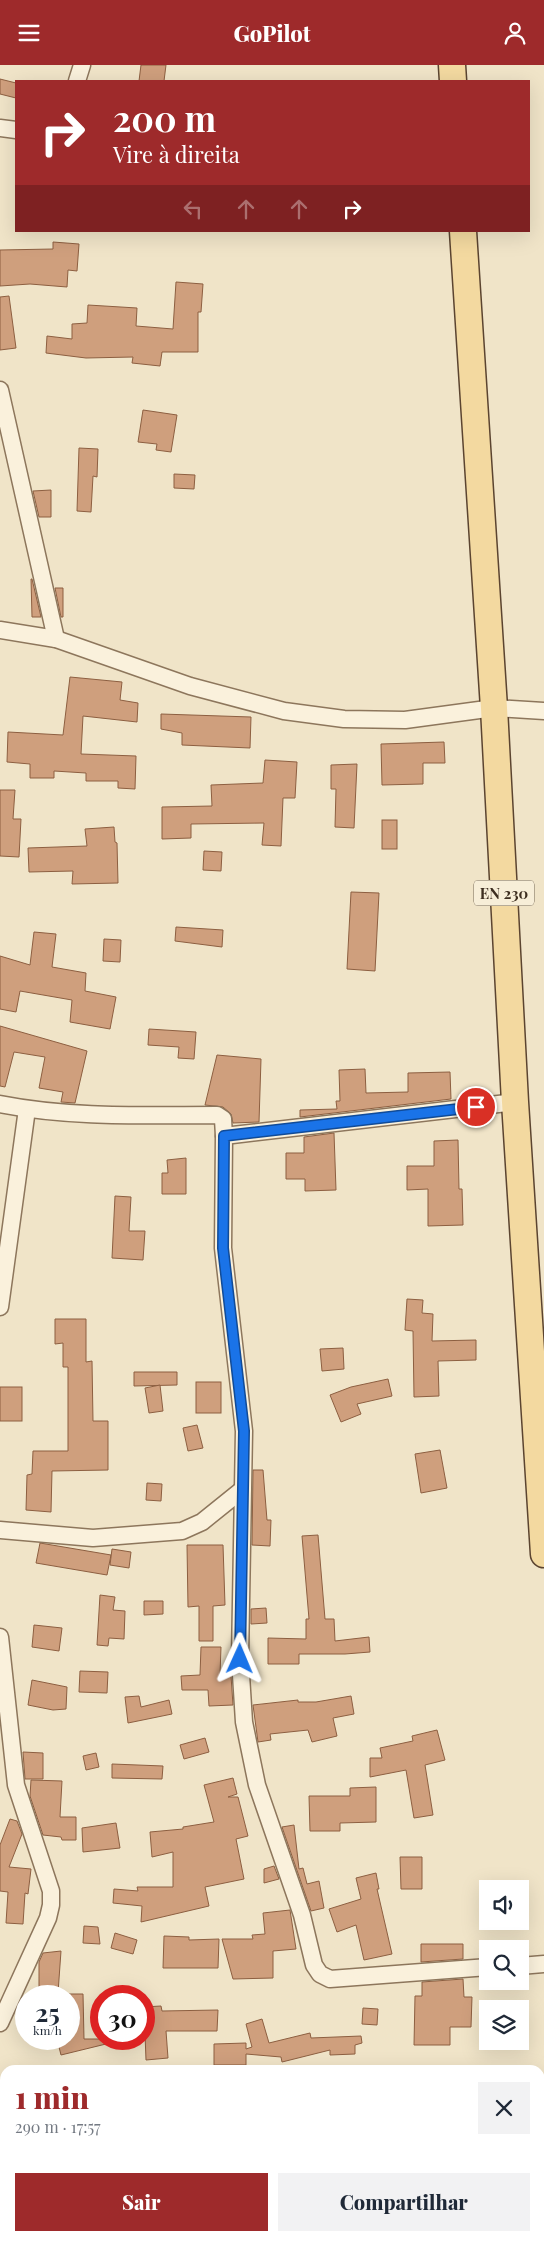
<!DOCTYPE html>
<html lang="pt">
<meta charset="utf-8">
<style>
body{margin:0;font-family:"Playfair Display",serif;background:#f2f2f3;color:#1f2937;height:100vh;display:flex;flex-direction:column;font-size:19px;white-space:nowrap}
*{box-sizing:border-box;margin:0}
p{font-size:16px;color:#747a83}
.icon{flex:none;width:28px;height:28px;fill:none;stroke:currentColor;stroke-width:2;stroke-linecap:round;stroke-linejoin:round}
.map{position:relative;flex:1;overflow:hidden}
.drawer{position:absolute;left:0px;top:2000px;width:545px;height:176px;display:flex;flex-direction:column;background:#fff;border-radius:15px 15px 0 0;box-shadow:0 5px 20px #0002}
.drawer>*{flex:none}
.guide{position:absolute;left:15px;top:15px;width:515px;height:152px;border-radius:0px;box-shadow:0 5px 20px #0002;background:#9e2a2b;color:#fff;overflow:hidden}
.tools{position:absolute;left:479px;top:1815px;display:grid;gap:10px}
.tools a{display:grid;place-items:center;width:50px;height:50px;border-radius:0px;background:#fff;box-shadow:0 5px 20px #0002;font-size:25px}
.speed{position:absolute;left:15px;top:1920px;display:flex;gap:10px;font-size:25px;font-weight:700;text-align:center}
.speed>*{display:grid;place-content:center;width:65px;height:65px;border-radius:50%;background:#fff;box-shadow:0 5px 20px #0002;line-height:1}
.speed small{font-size:12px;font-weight:400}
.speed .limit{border:8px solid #d22;background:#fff;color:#111}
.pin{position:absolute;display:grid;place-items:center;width:42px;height:42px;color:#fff;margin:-21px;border:2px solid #fff;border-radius:50%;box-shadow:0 1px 5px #0007}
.me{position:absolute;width:55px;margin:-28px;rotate:1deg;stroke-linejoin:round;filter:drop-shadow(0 0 4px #0008)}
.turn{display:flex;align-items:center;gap:18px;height:105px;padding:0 15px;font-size:22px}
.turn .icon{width:65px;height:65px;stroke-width:2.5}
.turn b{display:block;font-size:35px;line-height:42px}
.lanes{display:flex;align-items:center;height:48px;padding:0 15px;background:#0003;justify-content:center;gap:25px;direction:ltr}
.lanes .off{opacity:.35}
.round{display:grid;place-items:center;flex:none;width:52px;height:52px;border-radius:0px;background:#f2f2f3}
.summary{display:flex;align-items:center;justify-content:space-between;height:85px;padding:0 15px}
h1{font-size:30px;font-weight:800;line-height:38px;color:#9e2a2b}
.cta{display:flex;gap:10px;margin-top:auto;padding:10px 15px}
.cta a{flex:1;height:58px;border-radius:0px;background:#9e2a2b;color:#fff;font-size:20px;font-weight:800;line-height:58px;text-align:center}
.cta a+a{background:#f2f2f3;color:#1f2937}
header{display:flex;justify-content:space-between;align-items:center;height:65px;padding:0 15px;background:#9e2a2b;color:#fff;font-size:22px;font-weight:800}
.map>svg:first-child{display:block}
.building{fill:#cf9f7d;stroke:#8d5f41}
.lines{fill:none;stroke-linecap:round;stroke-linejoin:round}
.street-casing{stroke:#8d765c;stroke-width:19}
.primary-casing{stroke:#5b4430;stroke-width:29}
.street{stroke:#faf1dc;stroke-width:16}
.primary{stroke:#f3d9a0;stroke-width:26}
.route-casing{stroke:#114b97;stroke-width:12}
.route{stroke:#1a73e8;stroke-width:9}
.labels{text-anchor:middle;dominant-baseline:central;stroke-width:5;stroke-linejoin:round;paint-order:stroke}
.shield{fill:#f7eed8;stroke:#756857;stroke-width:1}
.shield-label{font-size:15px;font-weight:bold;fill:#3d2e20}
</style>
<header><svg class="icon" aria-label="menu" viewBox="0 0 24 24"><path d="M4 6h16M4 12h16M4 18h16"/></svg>GoPilot<svg class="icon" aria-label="person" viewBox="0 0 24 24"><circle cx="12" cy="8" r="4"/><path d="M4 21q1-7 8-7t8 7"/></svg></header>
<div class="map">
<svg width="544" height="2176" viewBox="0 0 544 2176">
<rect width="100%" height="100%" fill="#f0e4c8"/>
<g class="building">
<path d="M141,0H166L164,16H139Z"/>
<path d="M0,14L16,18V33L0,29Z"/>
<path d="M53,177L79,179L77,206L68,205L67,222L30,219L0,221V185L53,184Z"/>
<path d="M176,217L203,219L201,247H198V287H162L160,301L132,298L133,292L86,293L46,288L47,271L72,274V259L87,258L88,240L137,243L136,261L173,264Z"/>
<path d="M9,231L16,283L0,285V232Z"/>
<path d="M143,345L177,350L171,387L156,385L157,379L138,377Z"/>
<path d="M79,383L98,384L97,412L93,411L91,447L77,446Z"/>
<path d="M174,409L195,410L194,424L174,423Z"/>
<path d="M51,425V452H39L33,426Z"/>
<path d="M31,514H32L41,552H32Z"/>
<path d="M55,523H63V552H61Z"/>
<path d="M70,612L122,617L120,635L138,638L137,657L83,651L81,689L136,691L135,724L118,723V716H86V708L54,706V713H30V699L7,697L8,667L63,670Z"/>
<path d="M161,649L251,652L250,683L182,680V668L161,664Z"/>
<path d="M444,677L445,698H423V719L382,720L381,679Z"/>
<path d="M265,695L297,697L295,733H283L281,781L262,780L264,758L191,759V773L162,774V742L212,741L211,720L263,718Z"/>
<path d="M357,699L354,763L335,762L336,724H331V700Z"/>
<path d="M0,725H15L13,754H21L19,792L0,791Z"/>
<rect x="382" y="755" width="15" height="29"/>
<path d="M114,762L115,777L117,778L118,818L72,819L73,806L29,807L28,783L87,781L85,764Z"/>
<path d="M204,786L222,787L221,806L203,805Z"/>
<path d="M351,827L379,828L375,906L347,904Z"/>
<path d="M176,862L223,865L222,882L175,876Z"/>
<path d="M34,867L56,869L52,902L86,908L85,926L116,932L110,964L70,957L72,935L20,926L16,947L0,944V891L30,900Z"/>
<path d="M104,874L121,875L120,897L103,896Z"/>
<path d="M0,961L87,986L75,1038L61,1037L63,1027L39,1023L45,992L14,987L5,1022L0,1021Z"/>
<path d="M149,964L196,967L194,994L178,993L179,982L148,980Z"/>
<path d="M217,990L261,994L259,1057L233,1058L231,1049L223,1042L205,1040Z"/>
<path d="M365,1004L366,1028L408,1027V1008L450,1007L451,1034L300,1052V1045L337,1044L336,1036H340L339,1005Z"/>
<path d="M334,1068L336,1125L305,1126V1114H286V1088H304V1072Z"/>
<path d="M458,1075L459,1124H462L463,1160L428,1161V1124L407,1125V1101H434V1076Z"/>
<path d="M186,1093V1129H162V1108H168L167,1095Z"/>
<path d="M115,1131L131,1132L129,1166H145L143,1195L112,1193Z"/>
<path d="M407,1234L423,1235L422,1248L433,1249L432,1276L476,1275V1295L438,1296L439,1331L414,1332L413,1266L405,1265Z"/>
<path d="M55,1254H86V1297L92,1296L93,1356H108V1405L52,1406L51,1447L26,1445L27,1410L32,1409L33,1386H68V1302H63V1278L55,1279Z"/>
<path d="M343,1283L344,1304L322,1306L320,1284Z"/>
<path d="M134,1307H177V1320L134,1321Z"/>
<path d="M388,1314L392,1331L357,1339L361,1349L341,1357L330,1330L351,1322Z"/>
<rect x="196" y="1317" width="25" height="31"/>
<path d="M160,1320L163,1346L149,1348L145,1323Z"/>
<rect x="0" y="1322" width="22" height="34"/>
<path d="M197,1360L203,1383L188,1386L183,1363Z"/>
<path d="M440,1385L447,1423L421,1428L415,1389Z"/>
<path d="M253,1405H263L267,1455H271L270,1481L252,1480Z"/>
<path d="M147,1418L162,1419L161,1436L146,1435Z"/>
<path d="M318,1470L325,1554H334L335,1576L369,1572L370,1587L345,1589H299V1599H268V1573L306,1574V1554H309L302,1471Z"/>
<path d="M40,1478L111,1490L107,1510L36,1498Z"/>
<path d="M187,1480H223L225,1540L213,1541V1576H199V1541L188,1542Z"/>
<path d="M112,1484L131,1487L129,1503L110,1500Z"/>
<path d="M100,1530L115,1532L113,1545L125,1546L124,1574L109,1573L108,1581L97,1580Z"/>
<path d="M144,1536H163V1549L144,1550Z"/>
<path d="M266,1543L267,1558L251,1559V1544Z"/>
<path d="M34,1560L62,1563L59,1586L32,1582Z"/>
<path d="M201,1582H221L220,1610L231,1611L233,1640L209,1641L208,1625H182L181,1611L200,1610Z"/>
<path d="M80,1606L108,1607L107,1628L79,1627Z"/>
<path d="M32,1615L67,1622L66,1644L53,1645L28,1640Z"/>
<path d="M139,1631L141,1642L169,1635L172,1649L128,1658L125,1632Z"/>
<path d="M351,1631L354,1649L333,1653L337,1671L312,1677L308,1665L270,1669L271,1675L258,1677L253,1640L298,1635V1637H316Z"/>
<path d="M437,1665L445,1695L425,1700L433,1750L414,1753L406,1705L370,1712V1693H382L380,1683L413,1676L412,1671Z"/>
<path d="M205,1673L209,1687L184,1694L180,1680Z"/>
<path d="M23,1687L43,1688V1714H25Z"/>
<path d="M96,1688L99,1702L86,1705L83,1691Z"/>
<path d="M112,1699L163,1701L162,1714L112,1713Z"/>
<path d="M233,1713L237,1729L228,1732H238L248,1771L236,1774L244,1814L205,1822L209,1841L141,1857L142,1841L113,1838L114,1824L138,1826L137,1822H173V1787L152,1792L150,1767L183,1764V1762L214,1757L204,1720Z"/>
<path d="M31,1715L62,1716L60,1752H76V1775H62L61,1772L43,1770L30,1731Z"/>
<path d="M376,1722V1757L340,1758V1766H310L309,1731H350V1723Z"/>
<path d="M10,1754L17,1756L22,1769L9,1802L31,1804L28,1829L25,1828L23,1859L6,1858L8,1827L0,1826V1780Z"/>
<path d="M116,1758L120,1783L83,1787L82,1763Z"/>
<path d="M294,1760L299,1804L303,1803L307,1819L319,1816L324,1843L311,1846L282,1762Z"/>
<path d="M400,1792H422V1824H401Z"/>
<path d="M274,1801L279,1814L264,1818V1804Z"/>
<path d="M376,1808L379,1824H377L392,1889L364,1895L356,1860L337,1867L329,1844L361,1834L356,1813Z"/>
<path d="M290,1845L296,1884L273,1886V1913L233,1914L222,1874H253L252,1870L265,1869L263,1848Z"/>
<path d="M84,1861L98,1862L100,1879L83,1878Z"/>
<path d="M115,1868L137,1875L133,1889L111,1883Z"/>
<path d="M164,1871L189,1872V1875L219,1874L218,1903H163Z"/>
<path d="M421,1879H463V1894L421,1897Z"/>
<path d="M61,1886L58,1928L39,1927V1897L43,1888Z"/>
<path d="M463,1914L464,1932H472L471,1962H450V1980H414L415,1931H422V1917Z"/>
<path d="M69,1929H83L84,1974H105L106,1979L61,1990L57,1974H69Z"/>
<path d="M161,1941L162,1946L218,1945L217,1966H166L168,1993L146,1995L144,1942Z"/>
<path d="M363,1943L378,1944L377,1960L362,1959Z"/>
<path d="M262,1954L269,1978L310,1968L311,1973L361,1971L362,1978L355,1980V1989L330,1990V1985L282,1997L281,1992L246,1989V2000H214V1979L246,1978V1984L252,1982L246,1959Z"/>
</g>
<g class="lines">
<defs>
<g id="street">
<path d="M77,16L82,0"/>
<path d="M0,63L16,65"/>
<path d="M0,325L56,574"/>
<path d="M0,565L56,574L190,621L284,646L344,654L405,655L494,643L544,646"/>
<path d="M0,1039C71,1053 144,1050 217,1050L223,1054L224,1071"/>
<path d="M0,1242L27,1044"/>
<path d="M0,1465L93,1473L182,1466L202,1457L243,1424"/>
<path d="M0,1572L16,1720L51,1826V1840L48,1853L0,1958"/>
<path d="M520,1901L544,1899"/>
<path d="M488,1902L330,1914L320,1909L314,1900L302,1850L257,1720L244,1657L240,1594L244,1366L223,1183L224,1071L515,1037"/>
</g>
<g id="primary">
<path d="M452,0L453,16"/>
<path d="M463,166L494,643L515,1037L544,1489"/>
</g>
</defs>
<use href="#street" class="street-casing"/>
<use href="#primary" class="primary-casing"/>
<use href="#street" class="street"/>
<use href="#primary" class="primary"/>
</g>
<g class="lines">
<defs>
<path id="route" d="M240,1594L244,1366L223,1183L224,1071L476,1042"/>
</defs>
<use href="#route" class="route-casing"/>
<use href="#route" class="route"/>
</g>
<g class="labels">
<rect class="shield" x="474" y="815.5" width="60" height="25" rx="4"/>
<g class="shield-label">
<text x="504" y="828">EN 230</text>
</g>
</g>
</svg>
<div class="tools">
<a><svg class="icon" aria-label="sound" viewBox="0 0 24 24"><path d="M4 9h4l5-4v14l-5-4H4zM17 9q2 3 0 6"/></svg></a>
<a><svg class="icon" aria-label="search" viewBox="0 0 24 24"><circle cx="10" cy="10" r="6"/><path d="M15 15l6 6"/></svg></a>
<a><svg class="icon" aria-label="layers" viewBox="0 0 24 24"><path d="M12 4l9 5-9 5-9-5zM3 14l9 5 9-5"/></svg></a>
</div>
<div class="speed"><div>25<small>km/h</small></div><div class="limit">30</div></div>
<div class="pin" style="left:476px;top:1042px;background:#d93025"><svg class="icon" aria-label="arrive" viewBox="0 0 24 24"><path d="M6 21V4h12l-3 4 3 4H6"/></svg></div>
<svg class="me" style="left:240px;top:1594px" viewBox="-20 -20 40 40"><path d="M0-17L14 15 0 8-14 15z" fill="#1a73e8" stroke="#fff" stroke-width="4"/></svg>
<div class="guide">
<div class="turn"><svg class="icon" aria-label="right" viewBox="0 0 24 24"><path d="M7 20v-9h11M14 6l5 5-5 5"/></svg><div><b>200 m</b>Vire à direita</div></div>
<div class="lanes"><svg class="icon off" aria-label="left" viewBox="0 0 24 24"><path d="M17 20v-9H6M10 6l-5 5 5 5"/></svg><svg class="icon off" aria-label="ahead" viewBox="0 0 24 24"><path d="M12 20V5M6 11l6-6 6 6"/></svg><svg class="icon off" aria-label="ahead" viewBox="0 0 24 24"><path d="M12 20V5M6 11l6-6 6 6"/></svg><svg class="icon" aria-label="right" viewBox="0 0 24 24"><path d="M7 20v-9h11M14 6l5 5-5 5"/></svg></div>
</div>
<section class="drawer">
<div class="summary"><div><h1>1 min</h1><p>290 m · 17:57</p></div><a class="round"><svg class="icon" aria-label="close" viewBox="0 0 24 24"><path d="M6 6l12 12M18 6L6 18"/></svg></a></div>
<div class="cta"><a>Sair</a><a>Compartilhar</a></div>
</section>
</div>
